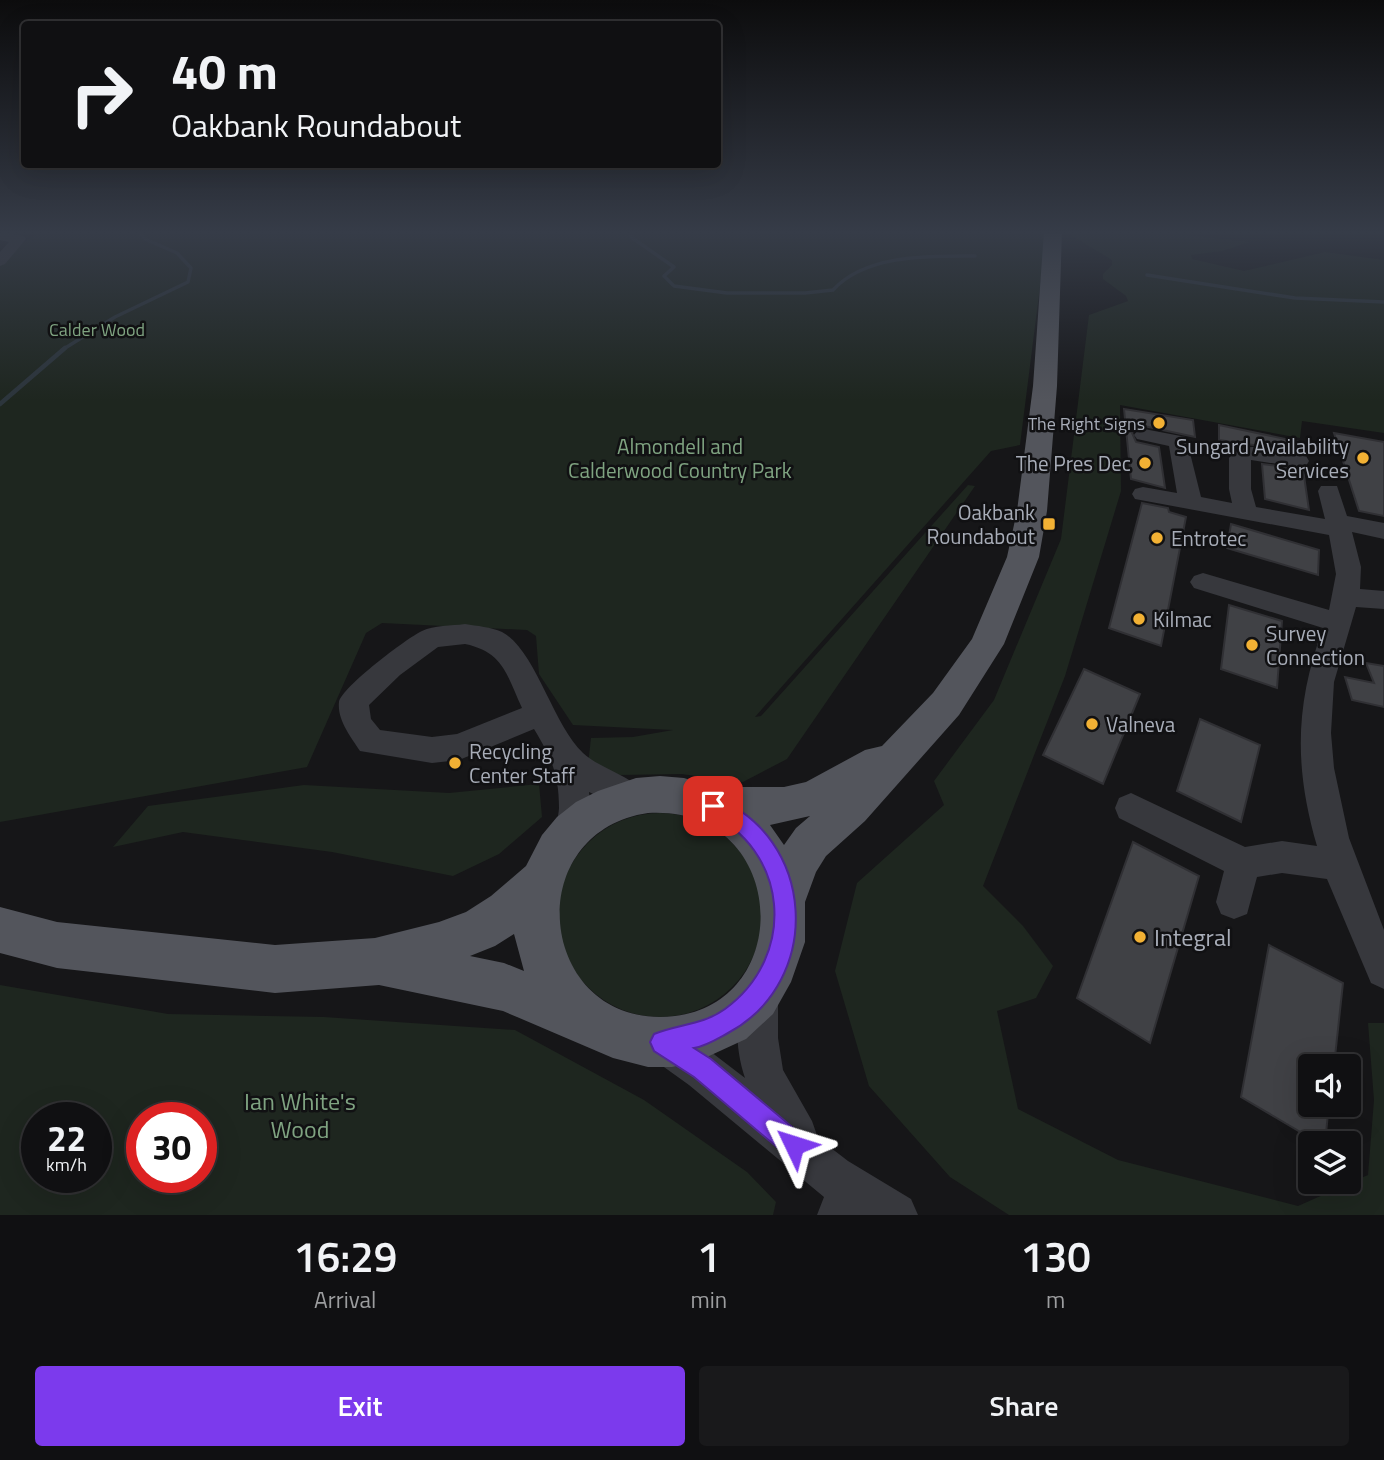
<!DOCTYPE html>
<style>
body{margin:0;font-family:"Titillium Web",sans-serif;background:#19191b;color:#f1f3f6;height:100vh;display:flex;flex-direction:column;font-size:26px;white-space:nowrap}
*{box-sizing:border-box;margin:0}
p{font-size:23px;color:#9c9d9f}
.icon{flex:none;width:38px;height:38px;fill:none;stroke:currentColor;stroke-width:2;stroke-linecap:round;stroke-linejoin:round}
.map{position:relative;height:1215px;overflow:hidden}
.panel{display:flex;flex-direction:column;background:#101012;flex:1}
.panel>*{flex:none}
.banner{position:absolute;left:21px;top:21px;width:700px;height:147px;border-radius:7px;box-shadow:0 7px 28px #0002,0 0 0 2px #303032;background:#101012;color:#f1f3f6;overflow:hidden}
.fabs{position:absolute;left:1298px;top:1054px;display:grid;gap:14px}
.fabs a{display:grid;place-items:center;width:63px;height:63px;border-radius:7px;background:#101012;box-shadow:0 7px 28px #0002,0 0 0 2px #303032;font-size:35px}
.speed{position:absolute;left:21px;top:1102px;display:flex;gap:14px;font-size:35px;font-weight:700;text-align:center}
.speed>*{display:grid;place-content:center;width:91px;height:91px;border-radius:50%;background:#101012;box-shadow:0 7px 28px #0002,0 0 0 2px #303032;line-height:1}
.speed small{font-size:18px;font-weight:400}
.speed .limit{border:10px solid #d22;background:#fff;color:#111}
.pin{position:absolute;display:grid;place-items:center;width:60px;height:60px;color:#fff;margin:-30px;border-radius:14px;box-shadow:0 4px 10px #0006}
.me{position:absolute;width:77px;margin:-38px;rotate:311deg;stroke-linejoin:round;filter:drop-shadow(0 0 5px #0008)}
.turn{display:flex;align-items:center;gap:24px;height:147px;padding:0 35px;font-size:32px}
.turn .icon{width:91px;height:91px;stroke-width:2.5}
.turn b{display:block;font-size:49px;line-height:60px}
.eta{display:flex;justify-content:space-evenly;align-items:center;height:119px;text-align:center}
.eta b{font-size:42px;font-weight:600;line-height:49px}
.button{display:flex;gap:14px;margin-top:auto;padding:14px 35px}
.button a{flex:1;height:80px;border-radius:7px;background:#7c3aed;color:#fff;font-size:28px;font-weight:600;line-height:80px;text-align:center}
.button a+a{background:#19191b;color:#f1f3f6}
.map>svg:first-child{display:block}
.green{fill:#1e261f;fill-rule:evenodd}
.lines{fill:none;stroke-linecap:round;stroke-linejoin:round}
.stream-far1{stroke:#2c353c;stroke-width:3.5}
.stream{stroke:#2c353c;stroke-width:4.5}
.building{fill:#404145;stroke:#303034;stroke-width:2}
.minor{fill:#37383d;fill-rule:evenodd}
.major{fill:#53555c;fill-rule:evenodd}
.route{fill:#7c3aed;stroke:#51269a;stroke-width:2}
.poi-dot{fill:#f2b134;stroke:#111113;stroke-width:2.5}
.labels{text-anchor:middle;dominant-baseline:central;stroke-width:5;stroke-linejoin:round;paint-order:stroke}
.far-park-label{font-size:18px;fill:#7fa381;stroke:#111113}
.far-poi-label{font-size:18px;fill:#a8adb8;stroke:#111113;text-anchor:end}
.park-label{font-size:21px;fill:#7fa381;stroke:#111113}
.poi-label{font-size:21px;fill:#a8adb8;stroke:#111113;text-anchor:start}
.near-poi-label{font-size:24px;fill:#a8adb8;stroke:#111113;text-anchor:start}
.near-park-label{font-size:24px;fill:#7fa381;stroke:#111113}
</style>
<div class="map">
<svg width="1384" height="1215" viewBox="0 0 1384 1215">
<rect width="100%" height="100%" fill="#161618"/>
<g class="green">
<path d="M41,231H1047L1020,445L991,451L755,717L761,716L968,485L975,486L787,759L743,782L681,774L620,775L588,765L591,738L633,737L673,730L573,725L539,674L536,636L527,630L382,623L366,633L307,767L0,822V264L19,245Z"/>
<path d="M1064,231H1152L1250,242L1222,251L1191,255L1192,259L1244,271L1325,252L1384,260V433L1302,421L1300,438L1120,405L1121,491L1065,676L983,886L1023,926L1053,966L1036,998L997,1011L1018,1109L1118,1160L1298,1206L1368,1175L1374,1100L1368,1023H1384V1215H1009L950,1177L869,1086L835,971L857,883L944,805L934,781L994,700L1061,539L1089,315L1128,301L1126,296L1103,279V274L1112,265V260Z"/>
<path d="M539,784L542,817L499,854L453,876L332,852L183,832L113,847L148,806L304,785L449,793Z"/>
<circle cx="660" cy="915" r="102"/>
<path d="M0,985L168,1014L324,1017L515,1030L644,1100L747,1172L776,1202L773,1215H0ZM37,1118H96V1178H37ZM201,1118V1178H142V1118Z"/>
</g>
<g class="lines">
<g class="stream-far1">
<path d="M630,231L631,237L674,267L664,276L674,286L727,293H805L833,290C866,254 929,256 975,256"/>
<path d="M1147,275L1295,298L1384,302"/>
<path d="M62,350L115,317L188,282L191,268L177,253L145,239L138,231"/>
</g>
<path class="stream" d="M0,404L65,348"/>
</g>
<g class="building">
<path d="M1124,409L1193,420L1195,437L1144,426L1136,428L1132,433L1136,442L1159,447L1165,488L1131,479Z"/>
<path d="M1219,425L1300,442L1301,452L1219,440Z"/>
<path d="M1334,433L1384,442V516L1359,511Z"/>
<path d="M1262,464L1303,469L1309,510L1265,499Z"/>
<path d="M1142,503L1168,508L1169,512L1186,517L1161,646L1109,628Z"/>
<path d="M1231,524L1319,550L1318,575L1227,548Z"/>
<path d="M1229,605L1282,621L1277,688L1221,669Z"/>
<path d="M1366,663L1384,666V707L1352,700L1345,677L1374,683Z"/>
<path d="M1084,669L1140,694L1103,784L1043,755Z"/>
<path d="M1200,719L1260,745L1241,822L1177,791Z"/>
<path d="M1133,842L1199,876L1150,1043L1077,998Z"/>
<path d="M1269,945L1343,983L1334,1066H1311V1104H1329L1325,1143H1319L1241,1097Z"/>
</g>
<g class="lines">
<g class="minor">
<path d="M0,232L24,236L26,239L5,264L0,266V252L9,242L0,240Z"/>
<path d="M1144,429L1186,437L1201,497L1232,503L1229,489V458C1245,437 1284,451 1306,456L1309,461L1306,466L1298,467L1251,460V489L1256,507L1325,519L1318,491L1321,486H1337L1347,516L1384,523V539L1352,532L1361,567L1360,589L1384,591V609L1356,607L1334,682L1331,733L1334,768L1349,838L1384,930V989L1371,983L1327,879L1282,873L1257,877L1247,914L1234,919L1221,914L1216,902L1224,871L1119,818L1115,808L1119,798L1131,793L1245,847L1282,841L1317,846C1294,767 1295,705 1323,628L1194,588L1190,582L1194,576L1203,573L1329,610L1336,574L1329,535L1135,499L1132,494L1135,489L1143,487L1177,493L1169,446L1137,439L1134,435L1137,431Z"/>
<path d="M465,624C477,626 491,627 502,632C535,649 553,725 583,753C601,770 638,777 648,799L643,809L632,813L589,792L591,809L582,846L570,850L558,846C552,831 558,823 559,808C559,774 551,757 534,729L459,760L432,763L360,751C351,737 337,720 339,702C342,687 407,638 422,631C434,625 451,626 465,624ZM465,644C504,652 507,676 522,708L457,734L432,737L380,730L371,719L369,705L400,675L438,647Z"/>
<path d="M759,977L773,982L778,996V1038L783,1070L812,1121L818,1138L848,1161L911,1199L918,1215H817L824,1197L689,1085L650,1057L644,1043L650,1029L664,1023L698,1042L745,1078C735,1049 734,1011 745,982Z"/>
</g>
<path class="major" d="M1044,231H1062L1057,386L1047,511L1039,557L1004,644L959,715L865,821L826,856L816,872L805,902V942L791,982L773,1014L746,1039L696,1062L672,1067H648L613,1058L503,1011L379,985L275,993L57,968L0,953V907L57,922L275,945L375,938L439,922L466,912L491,896L526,866L542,835L557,817L576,802L598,791L636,778L660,776L684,778L712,787H784L806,782L865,750L882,746L933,693L972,639L1007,557L1017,511L1033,386ZM648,813C788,805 798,1001 675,1016C539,1032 515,833 648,813ZM810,816L796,828L784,845L770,825ZM514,934L524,971L504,963L470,956L495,946Z"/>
</g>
<linearGradient id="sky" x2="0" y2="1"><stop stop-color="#0c0c0d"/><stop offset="0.58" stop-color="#363c48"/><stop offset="1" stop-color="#363c48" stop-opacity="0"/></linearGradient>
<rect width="1384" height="401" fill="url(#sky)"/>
<path class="route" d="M713,797C816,835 825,981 728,1033C717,1039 706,1046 694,1048L711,1059L803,1136L807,1145L803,1154L794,1158L785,1154L694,1077L654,1051L650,1042L654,1034C678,1024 703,1025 725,1009C798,956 789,848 706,812L703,806L706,800Z"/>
<g class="poi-dot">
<circle cx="1159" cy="423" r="7"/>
<circle cx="1363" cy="458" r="7"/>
<circle cx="1145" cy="463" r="7"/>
<rect x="1042" y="517" width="14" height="14" rx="3.5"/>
<circle cx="1157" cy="538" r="7"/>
<circle cx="1139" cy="619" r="7"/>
<circle cx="1252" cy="645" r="7"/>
<circle cx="1092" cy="724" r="7"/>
<circle cx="455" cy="763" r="7"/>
<circle cx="1140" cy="937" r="7"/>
</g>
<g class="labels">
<g class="far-park-label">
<text x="97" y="329">Calder Wood</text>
</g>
<g class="far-poi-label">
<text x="1145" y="423">The Right Signs</text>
</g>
<g class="park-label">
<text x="680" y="446">Almondell and<tspan x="680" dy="24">Calderwood Country Park</tspan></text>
</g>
<g class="poi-label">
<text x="1349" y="446" text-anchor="end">Sungard Availability<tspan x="1349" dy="24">Services</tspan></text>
<text x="1131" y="463" text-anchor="end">The Pres Dec</text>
<text x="1035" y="512" text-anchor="end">Oakbank<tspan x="1035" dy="24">Roundabout</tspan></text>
<text x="1171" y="538">Entrotec</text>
<text x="1153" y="619">Kilmac</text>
<text x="1266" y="633">Survey<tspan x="1266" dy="24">Connection</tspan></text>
<text x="1106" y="724">Valneva</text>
<text x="469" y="751">Recycling<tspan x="469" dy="24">Center Staff</tspan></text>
</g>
<g class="near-poi-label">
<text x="1154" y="937">Integral</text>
</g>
<g class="near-park-label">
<text x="300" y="1101">Ian White's<tspan x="300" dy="28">Wood</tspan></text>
</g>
</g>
</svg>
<div class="fabs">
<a><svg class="icon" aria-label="sound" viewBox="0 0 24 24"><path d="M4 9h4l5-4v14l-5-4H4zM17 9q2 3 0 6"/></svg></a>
<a><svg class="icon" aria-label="layers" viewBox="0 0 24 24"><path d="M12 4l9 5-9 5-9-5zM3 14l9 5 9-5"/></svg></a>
</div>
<div class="speed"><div>22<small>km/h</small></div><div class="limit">30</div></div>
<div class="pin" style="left:713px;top:806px;background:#d93025"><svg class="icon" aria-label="arrive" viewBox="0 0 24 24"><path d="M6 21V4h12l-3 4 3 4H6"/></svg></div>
<svg class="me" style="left:794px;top:1145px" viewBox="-20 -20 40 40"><path d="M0-17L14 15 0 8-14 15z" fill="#7c3aed" stroke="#fff" stroke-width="4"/></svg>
<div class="banner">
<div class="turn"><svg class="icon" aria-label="right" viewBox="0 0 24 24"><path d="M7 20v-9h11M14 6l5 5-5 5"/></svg><div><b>40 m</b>Oakbank Roundabout</div></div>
</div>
</div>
<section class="panel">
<div class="eta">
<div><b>16:29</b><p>Arrival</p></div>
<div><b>1</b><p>min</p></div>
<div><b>130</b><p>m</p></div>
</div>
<div class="button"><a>Exit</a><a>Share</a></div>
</section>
